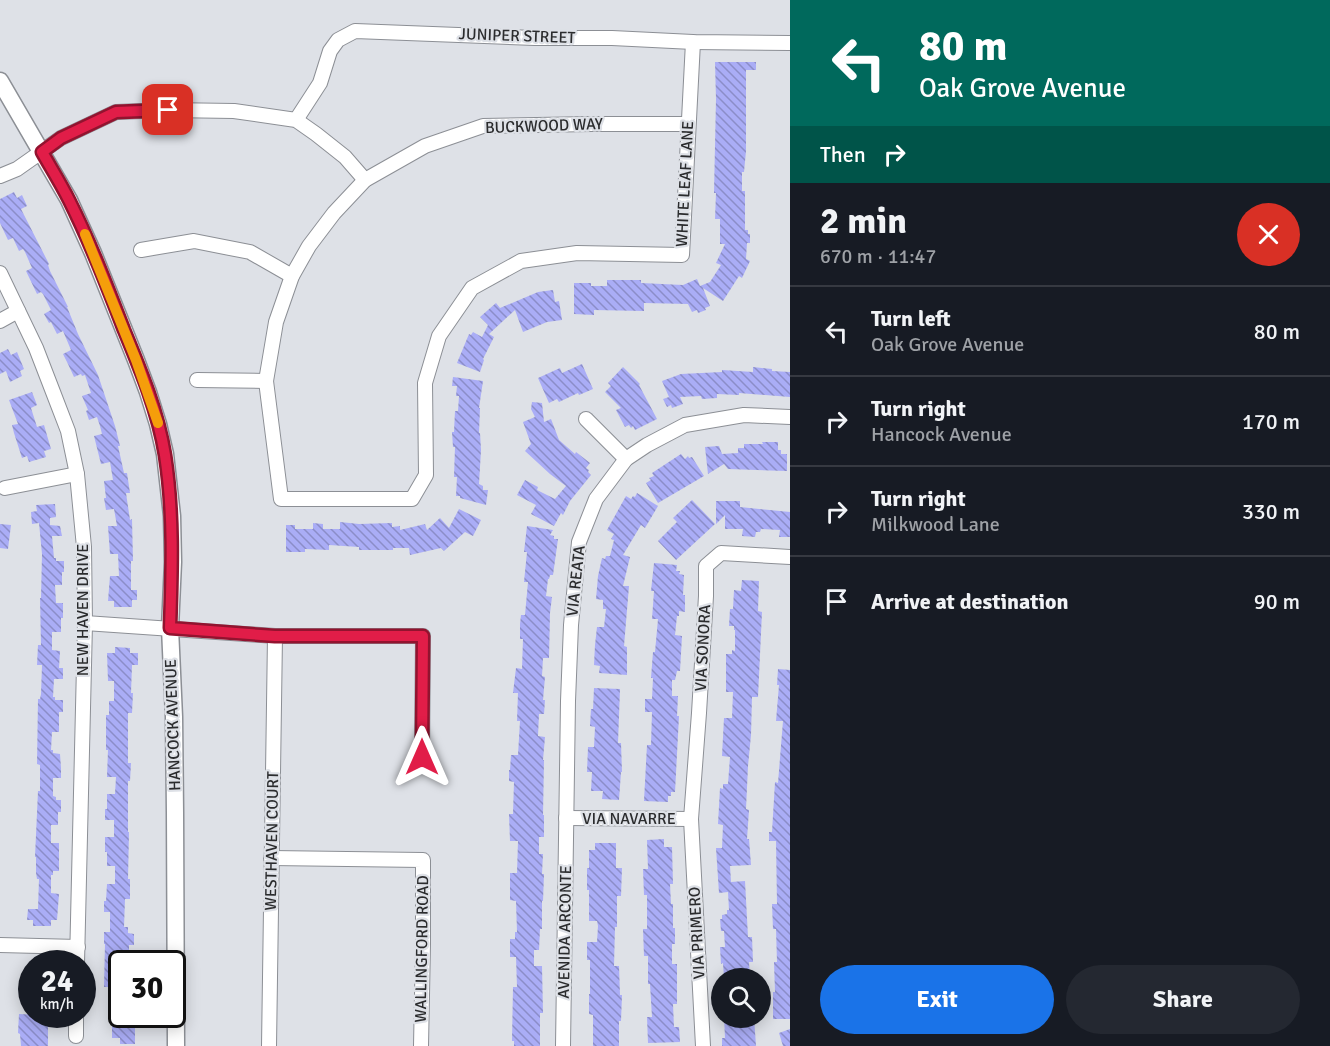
<!DOCTYPE html>
<meta charset="utf-8">
<style>
body{margin:0;font-family:Signika,sans-serif;background:#242831;color:#f1f3f6;height:100vh;display:flex;flex-direction:column;font-size:22px;white-space:nowrap}
*{box-sizing:border-box;margin:0}
p{font-size:20px;color:#9ea1a6}
.icon{flex:none;width:33px;height:33px;fill:none;stroke:currentColor;stroke-width:2;stroke-linecap:round;stroke-linejoin:round}
.map{position:relative;flex:1;overflow:hidden}
.details{display:flex;flex-direction:column;background:#171b24;width:540px}
.details>*{flex:none}
.hud{background:#00695c;color:#fff;overflow:hidden}
.buttons{position:absolute;left:711px;top:968px;display:grid;gap:12px}
.buttons a{display:grid;place-items:center;width:60px;height:60px;border-radius:50%;background:#171b24;box-shadow:0 3px 15px #0003;font-size:30px}
.speed{position:absolute;left:18px;top:950px;display:flex;gap:12px;font-size:30px;font-weight:700;text-align:center}
.speed>*{display:grid;place-content:center;width:78px;height:78px;border-radius:50%;background:#171b24;box-shadow:0 3px 15px #0003;line-height:1}
.speed small{font-size:15px;font-weight:400}
.speed .limit{border:3px solid #111;border-radius:9px;background:#fff;color:#111}
.pin{position:absolute;display:grid;place-items:center;width:51px;height:51px;color:#fff;margin:-26px;border-radius:12px;box-shadow:0 3px 9px #0006}
.me{position:absolute;width:66px;margin:-33px;rotate:0deg;stroke-linejoin:round;filter:drop-shadow(0 0 4px #0008)}
.turn{display:flex;align-items:center;gap:21px;height:126px;padding:0 30px;font-size:27px}
.turn .icon{width:78px;height:78px;stroke-width:2.5}
.turn b{display:block;font-size:42px;line-height:51px}
.then{display:flex;align-items:center;height:57px;padding:0 30px;background:#0003;gap:12px;font-size:22px}
.round{display:grid;place-items:center;flex:none;width:63px;height:63px;border-radius:32px;background:#242831}
.head{display:flex;align-items:center;justify-content:space-between;height:102px;padding:0 30px}
h1{font-size:36px;font-weight:700;line-height:45px}
.action{display:flex;gap:12px;margin-top:auto;padding:12px 30px}
.action a{flex:1;height:69px;border-radius:36px;background:#1a73e8;color:#fff;font-size:24px;font-weight:700;line-height:69px;text-align:center}
.action a+a{background:#242831;color:#f1f3f6}
ul{padding:0;list-style:none}
li{display:flex;align-items:center;gap:18px;height:90px;padding:0 30px;border-top:2px solid #363941}
li div{flex:1}
li b{display:block;font-size:22px}
li em{font-style:normal}
main{display:flex;flex:1;min-height:0}
.map>svg:first-child{display:block}
.building{fill:url(#building-back-hatch)}
.lines{fill:none;stroke-linecap:round;stroke-linejoin:round}
.minor-casing{stroke:#8c8f95;stroke-width:16}
.major-casing{stroke:#8c8f95;stroke-width:19}
.minor{stroke:#fff;stroke-width:14}
.major{stroke:#fff;stroke-width:16}
.route-casing{stroke:#92132f;stroke-width:15}
.route{stroke:#e11d48;stroke-width:10}
.slow{stroke:#f59e0b;stroke-width:10}
.labels{text-anchor:middle;dominant-baseline:central;stroke-width:4.5;stroke-linejoin:round;paint-order:stroke}
.street-label{font-size:16px;fill:#2b2c2e;stroke:#dee1e7}
</style>
<main>
<div class="map">
<svg width="790" height="1046" viewBox="0 0 790 1046">
<defs>
<pattern id="building-back-hatch" width="6" height="6" patternUnits="userSpaceOnUse" patternTransform="scale(1.5)"><rect width="6" height="6" fill="#aaadf6"/><path d="M-1 5l2 2M0 0l6 6M5-1l2 2" fill="none" stroke="#8b8dc8"/></pattern>
</defs>
<rect width="100%" height="100%" fill="#dee1e7"/>
<g class="building">
<path d="M715,62H756V70H746V151L744,172H742V191H745V230H748V234H750V243H747L746,259L750,261L742,278L739,276L723,301L703,288L710,306L705,308L706,310L698,313L697,310L692,312L688,304L644,303V311L594,310V315L574,314V283H591V286H607V280H641V283L683,285L697,279L700,286L710,282L721,265L716,263L725,244H720V219H715L716,193H714L716,99Z"/>
<path d="M14,192L17,198L22,195L27,206L21,209L49,264L48,265L50,271L68,307H67L78,334L98,375L115,426L120,446H118L124,473H127L130,493H126L130,520L132,519L133,561H131V590H137V600H132V607H114V601H108L110,576H119L118,554H110L108,526H117L114,509L106,510L104,498H106L104,481L113,480L110,462L101,464L94,436L102,434L100,426L97,417L89,420L86,411L88,410L82,396L91,393L85,375L82,376L81,374L74,377L68,364L63,354L71,350L63,331L57,334L51,322L49,323L44,314L51,310L43,294L41,292L37,294L26,271L32,268L25,252L23,249L19,251L13,238L8,240L0,223V199Z"/>
<path d="M553,290L555,302L559,301L562,320L547,322L523,332L515,310L489,334L494,337L483,359L484,360L480,372L457,363L469,334L471,335L473,332L482,337L488,325L480,317L496,303L500,308L538,292Z"/>
<path d="M8,349L11,355L17,352L24,369L20,371L22,376L10,382L6,371L0,374V353Z"/>
<path d="M582,364L593,389L579,395L578,393L559,402L557,399L549,403L538,378L560,368L562,373Z"/>
<path d="M623,367L640,384L639,385L657,419L635,430L633,426L631,428L629,425L625,427L616,410L621,408L605,392L611,386L608,383Z"/>
<path d="M753,367L772,369V371L790,372V397L739,393V395L717,394V398L702,399L701,396L680,397L683,404L672,408L671,405L667,407L663,399L669,397L662,381L681,374L722,372V370L753,372Z"/>
<path d="M453,377L483,381L479,408H480L479,433H480L481,450L479,484L483,486V490H488L486,505L460,498V496H456L457,477H454L455,447H453L452,432H454L455,411H458L459,396H456L457,386H452Z"/>
<path d="M32,392L37,405L31,408L37,427L44,425L51,449L44,451L46,457L29,462L27,456L22,458L14,433L12,425L18,424L9,400Z"/>
<path d="M532,402L542,403L544,422L551,419L559,440L575,454L576,452L590,463L586,468L589,470L588,472L591,475L570,501L563,515L561,513L554,526L531,514L536,505L517,495L525,480L538,487L537,490L555,499L566,486L550,474L525,451L531,444L523,422L535,417L531,409Z"/>
<path d="M762,442H778V450H781V454H787V471L728,469L724,464L708,474L705,447L719,446L722,454L738,453V448H744V444H763Z"/>
<path d="M681,454L685,459L688,456L689,458L692,457L704,476L658,503L646,483L651,480L649,478L654,476L652,473Z"/>
<path d="M637,493L658,506L645,528L641,525L623,555L630,557L623,586H629L624,646L627,647V675L599,673L600,666L594,665L595,645L597,627H604L606,609H603V600L596,599L598,576L602,558L605,559L606,556H610L614,540L611,539L614,534L607,530L626,496L631,499L633,496L635,497Z"/>
<path d="M692,500L715,524L676,560L658,541L677,522L673,518Z"/>
<path d="M716,501H740V507L790,512V537H779L780,530L761,529L760,532H756L755,537L742,536L743,529H725V515L716,524Z"/>
<path d="M55,504L56,517L50,518V525L60,526L62,536H52L54,558H56V561H64V572H62V585H55L56,603H63V618H61V632H52V650L60,651L59,668H63V679H54L53,697H55V700H63V712H59V732H52L51,750H53V753L60,754L61,768V778H53V796L56,797V800H61V812H58V825H51V843H59V871H53V875H51V893L59,894L57,920H51V926H33V920H27L28,909H38L39,879H37L36,873V857H35L38,791H40V765L37,764L38,699H40L41,694L42,665H37L38,645H41L40,598H41L42,554L39,523L32,524L31,512L37,511L36,505Z"/>
<path d="M459,509L481,520L473,536L465,532L444,551L441,548L410,555L409,548H393V550H359V547L329,545V550L305,549V552H286V525H295V529H313V523L323,524V529H340V522L359,524L392,523V527L400,526V530L425,524L427,530L440,518L449,528Z"/>
<path d="M0,524L11,525L8,549L0,548Z"/>
<path d="M527,526L553,530L550,535L554,536V539H558L553,575H550L549,579H548L546,596L552,597L550,613L549,658H543L542,676L545,677L543,700H545L544,714H539L538,736L545,737L543,760H544L543,815H544V837H539V854H543L542,874H544L543,901H542V929H540L539,950H534V966H542L543,1013H540V1046H514V1041H512L513,987H517L516,957H510V939H515V932H517L516,901L510,900V873H517L518,841H510L509,814H513L514,782L509,781V770H510L511,755H518L520,721H517L518,693H513L516,668L522,669L523,639H520V624L521,615H525L528,582H524L527,552H524Z"/>
<path d="M654,563L677,565L676,571H680L679,574L684,575L683,595H685V612L679,611V616H677L675,635L682,636L680,671H677L675,680H672V696H678L677,716H679L675,792H671V796H668V802L644,801L647,745H651L652,712H645V699H652L653,678H651L653,652H655L658,619H652L654,591H651Z"/>
<path d="M742,580L759,581L758,611L762,612L758,697H752L751,735L748,766L746,809L749,810L747,839H749L751,865L730,866L731,882L745,881L748,937H752L753,962H749L750,978H724L723,963L721,964L720,947H725L724,931H721L720,919H722V915L727,914V910H729L728,892L719,893L716,848H722L723,825L718,824L720,788L723,789V784H728L730,757L722,756L724,718H732L733,692H726V654H732V650L735,651V630H734V626H729L730,609H733L734,590L741,591Z"/>
<path d="M115,647L130,648V653H138V665H132L131,693H133L132,713H128V763H131L130,781H128V832H129L128,879H130V899H125L124,927H128V933L134,934V945H129V963H122V1014H134L133,1025L135,1026V1044H120V1038H112V991H110V987H104L105,944H104V932H110V912H104V901H106L107,884H115V866H107V852H105V837H114V820H105V809H107V794H115L116,777H107L108,750H106V715H109V701H114V681H108L107,653H115Z"/>
<path d="M778,669L790,670V1019H773V992H775L774,962H777L776,929H773L772,904H777L776,841H769V832H772L775,782L778,783L783,721H776L779,685H777Z"/>
<path d="M594,688L620,689L618,743H621L622,772H621L619,800L602,799L603,791H591L592,772H587L588,747H594L595,727L590,726L591,709H593Z"/>
<path d="M664,839V847H672L673,884H670L671,904H673V928H675V944H672V964H677V1004H673L674,1027H679L680,1042L648,1043L647,1017H652L650,984H648V956H644L643,929H647V895H644L643,869H648L647,840Z"/>
<path d="M595,843H616V868H622L621,896H617V927H615L614,966H619L620,995H622L621,1021H619V1046H593V1015L589,1014V994H590V960H587V942H597L598,926L597,921H589V890H587V868H589V850H595Z"/>
<path d="M19,1014L40,1015V1020H48V1046H21L20,1034L18,1033Z"/>
<path d="M724,1017H754L756,1046H722V1038H725Z"/>
<path d="M790,1029V1046H783L779,1033Z"/>
</g>
<g class="lines">
<defs>
<g id="minor">
<path d="M296,120L320,83L330,51L338,40L355,31L535,38H612L693,42L790,43"/>
<path d="M688,124H592L483,126L425,146L365,180L334,213L309,246L292,276L276,322L266,381L281,499H412L426,475L425,383L439,336L472,288L521,261L577,253L682,255L693,42"/>
<path d="M0,176L17,169L61,138L116,112L168,110L234,111L296,120L316,134L345,157L365,180"/>
<path d="M141,250L194,241L250,252L292,276"/>
<path d="M0,273L36,348L53,392L68,431L77,474L84,547L85,623L77,963"/>
<path d="M0,321L18,311"/>
<path d="M197,380L266,381"/>
<path d="M586,419L626,459"/>
<path d="M5,488L77,474"/>
<path d="M85,623L275,636H423L422,757"/>
<path d="M566,818L691,819"/>
<path d="M271,858L423,860V944L421,1046"/>
<path d="M0,945L78,947"/>
<path d="M76,1036V1014"/>
<path d="M269,1046L275,636"/>
<path d="M563,1046L568,701L571,625L579,542L596,499L626,459L647,445L685,425L744,415L790,417"/>
<path d="M703,1046L691,819L699,713L706,596V566L721,553L790,557"/>
</g>
<path id="major" d="M0,81L69,200L93,253L136,360L148,392L158,424L165,454L172,516L173,562L170,628L174,717L175,812L176,1046"/>
</defs>
<use href="#minor" class="minor-casing"/>
<use href="#major" class="major-casing"/>
<use href="#minor" class="minor"/>
<use href="#major" class="major"/>
</g>
<g class="lines">
<defs>
<path id="route" d="M168,110L116,112L61,138L42,152C51,168 61,184 69,200C90,242 107,286 124,330C141,371 158,412 165,455C174,513 172,570 170,628L275,636H423L422,757"/>
</defs>
<use href="#route" class="route-casing"/>
<use href="#route" class="route"/>
<path class="slow" d="M85,234L136,360L158,423"/>
</g>
<g class="labels">
<g class="street-label">
<text transform="translate(517 36) rotate(2)">JUNIPER STREET</text>
<text transform="translate(544 126) rotate(-2)">BUCKWOOD WAY</text>
<text transform="translate(685 184) rotate(-87)">WHITE LEAF LANE</text>
<text transform="translate(576 581) rotate(-84)">VIA REATA</text>
<text transform="translate(83 610) rotate(-90)">NEW HAVEN DRIVE</text>
<text transform="translate(703 648) rotate(-87)">VIA SONORA</text>
<text transform="translate(173 725) rotate(-92)">HANCOCK AVENUE</text>
<text x="629" y="819">VIA NAVARRE</text>
<text transform="translate(272 841) rotate(-89)">WESTHAVEN COURT</text>
<text transform="translate(565 932) rotate(-89)">AVENIDA ARCONTE</text>
<text transform="translate(697 933) rotate(-93)">VIA PRIMERO</text>
<text transform="translate(422 949) rotate(-89)">WALLINGFORD ROAD</text>
</g>
</g>
</svg>
<div class="buttons">
<a><svg class="icon" aria-label="search" viewBox="0 0 24 24"><circle cx="10" cy="10" r="6"/><path d="M15 15l6 6"/></svg></a>
</div>
<div class="speed"><div>24<small>km/h</small></div><div class="limit">30</div></div>
<div class="pin" style="left:168px;top:110px;background:#d93025"><svg class="icon" aria-label="arrive" viewBox="0 0 24 24"><path d="M6 21V4h12l-3 4 3 4H6"/></svg></div>
<svg class="me" style="left:422px;top:757px" viewBox="-20 -20 40 40"><path d="M0-17L14 15 0 8-14 15z" fill="#e11d48" stroke="#fff" stroke-width="4"/></svg>
</div>
<section class="details">
<div class="hud">
<div class="turn"><svg class="icon" aria-label="left" viewBox="0 0 24 24"><path d="M17 20v-9H6M10 6l-5 5 5 5"/></svg><div><b>80 m</b>Oak Grove Avenue</div></div>
<div class="then">Then<svg class="icon" aria-label="right" viewBox="0 0 24 24"><path d="M7 20v-9h11M14 6l5 5-5 5"/></svg></div>
</div>
<div class="head"><div><h1>2 min</h1><p>670 m · 11:47</p></div><a class="round" style="background:#d93025;color:#fff"><svg class="icon" aria-label="close" viewBox="0 0 24 24"><path d="M6 6l12 12M18 6L6 18"/></svg></a></div>
<ul>
<li><svg class="icon" aria-label="left" viewBox="0 0 24 24"><path d="M17 20v-9H6M10 6l-5 5 5 5"/></svg><div><b>Turn left</b><p>Oak Grove Avenue</p></div><em>80 m</em></li>
<li><svg class="icon" aria-label="right" viewBox="0 0 24 24"><path d="M7 20v-9h11M14 6l5 5-5 5"/></svg><div><b>Turn right</b><p>Hancock Avenue</p></div><em>170 m</em></li>
<li><svg class="icon" aria-label="right" viewBox="0 0 24 24"><path d="M7 20v-9h11M14 6l5 5-5 5"/></svg><div><b>Turn right</b><p>Milkwood Lane</p></div><em>330 m</em></li>
<li><svg class="icon" aria-label="arrive" viewBox="0 0 24 24"><path d="M6 21V4h12l-3 4 3 4H6"/></svg><div><b>Arrive at destination</b></div><em>90 m</em></li>
</ul>
<div class="action"><a>Exit</a><a>Share</a></div>
</section>
</main>
